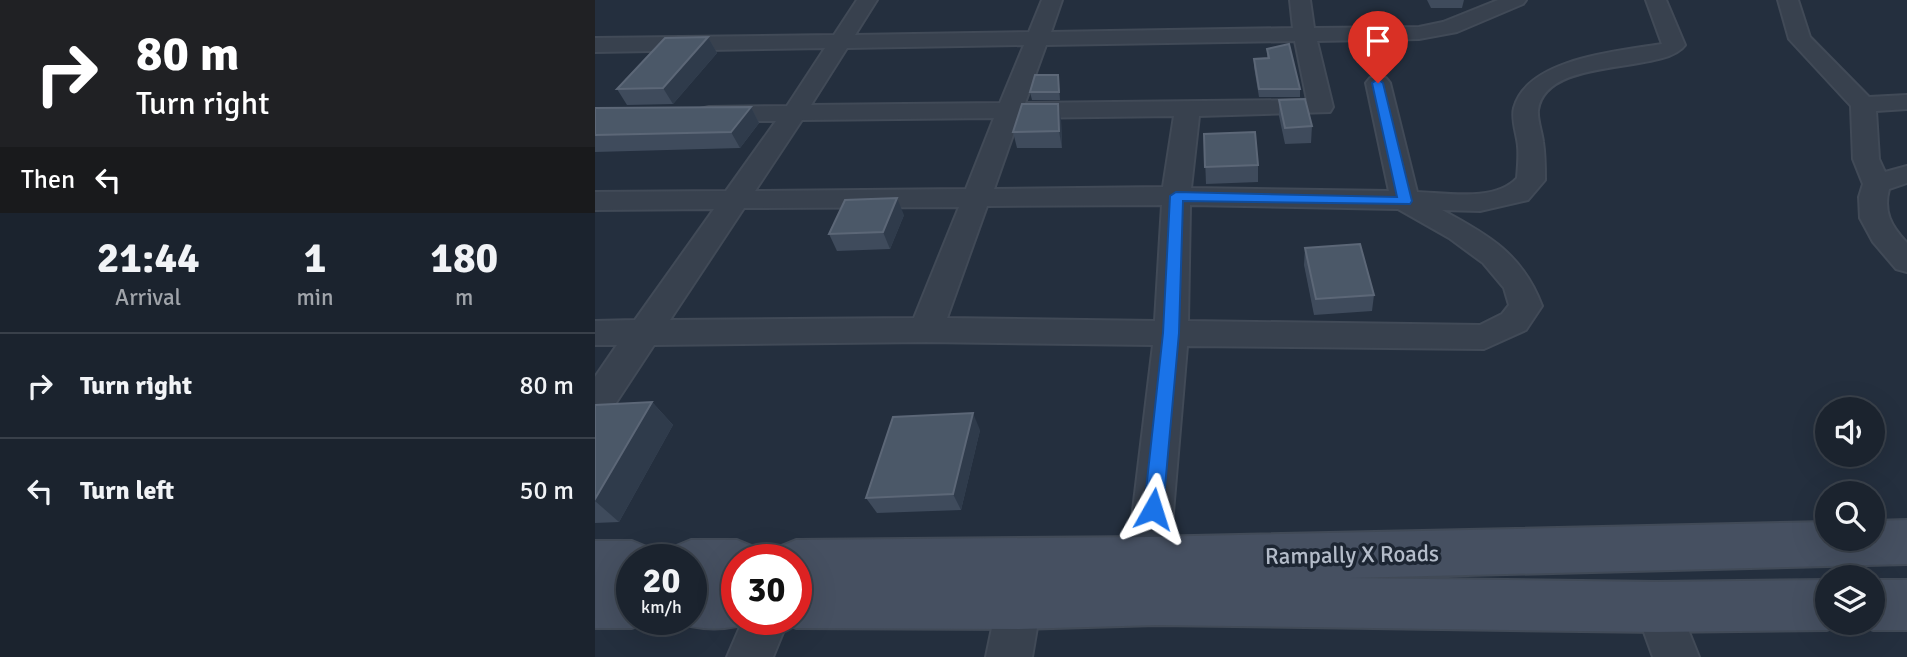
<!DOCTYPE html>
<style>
body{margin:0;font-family:Signika,sans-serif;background:#282f3a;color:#f1f3f6;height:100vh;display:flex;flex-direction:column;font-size:26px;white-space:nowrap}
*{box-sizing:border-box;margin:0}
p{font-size:23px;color:#a0a4aa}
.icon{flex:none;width:38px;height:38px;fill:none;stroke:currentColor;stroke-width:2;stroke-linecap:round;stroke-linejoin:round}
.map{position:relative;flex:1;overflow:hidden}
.side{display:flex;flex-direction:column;background:#1b232e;width:595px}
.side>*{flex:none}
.banner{background:#202124;color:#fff;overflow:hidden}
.controls{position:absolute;left:1220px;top:397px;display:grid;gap:14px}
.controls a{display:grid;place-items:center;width:70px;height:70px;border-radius:50%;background:#1b232e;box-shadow:0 7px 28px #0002,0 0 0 2px #39404a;font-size:35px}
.speed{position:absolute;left:21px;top:544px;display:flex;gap:14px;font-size:35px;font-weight:700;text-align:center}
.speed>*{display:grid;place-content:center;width:91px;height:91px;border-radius:50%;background:#1b232e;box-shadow:0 7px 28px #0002,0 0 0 2px #39404a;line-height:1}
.speed small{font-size:18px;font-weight:400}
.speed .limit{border:10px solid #d22;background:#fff;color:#111}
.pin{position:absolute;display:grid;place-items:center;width:60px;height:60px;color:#fff;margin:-72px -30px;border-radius:50% 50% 50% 0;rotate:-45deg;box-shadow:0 0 7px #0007}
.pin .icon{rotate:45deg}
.me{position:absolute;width:77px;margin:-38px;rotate:6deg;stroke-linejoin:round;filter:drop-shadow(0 0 5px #0008)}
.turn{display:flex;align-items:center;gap:24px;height:147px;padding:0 21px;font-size:32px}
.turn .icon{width:91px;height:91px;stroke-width:2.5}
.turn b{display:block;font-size:49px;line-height:60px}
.then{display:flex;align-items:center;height:66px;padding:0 21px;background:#0003;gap:14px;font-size:26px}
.eta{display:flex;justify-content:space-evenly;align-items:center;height:119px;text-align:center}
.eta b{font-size:42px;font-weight:700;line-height:49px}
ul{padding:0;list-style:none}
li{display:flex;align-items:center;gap:21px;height:105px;padding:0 21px;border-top:2px solid #39404a}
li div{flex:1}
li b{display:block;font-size:26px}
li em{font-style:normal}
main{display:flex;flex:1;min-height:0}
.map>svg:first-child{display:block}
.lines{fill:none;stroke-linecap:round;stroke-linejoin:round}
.minor-casing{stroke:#414a57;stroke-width:4}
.secondary-casing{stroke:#414a57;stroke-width:4}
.minor{fill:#38414e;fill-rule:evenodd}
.secondary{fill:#465061;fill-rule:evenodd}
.wall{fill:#3f4b5c}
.shaded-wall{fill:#2f3b4b}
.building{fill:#4b5868;stroke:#5c6777;stroke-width:2}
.route{fill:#1a73e8;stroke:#114b97;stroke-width:2}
.labels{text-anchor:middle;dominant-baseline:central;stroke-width:7;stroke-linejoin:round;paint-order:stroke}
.near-street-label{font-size:23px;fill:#b4bcc9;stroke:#1d2633}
</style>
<main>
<section class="side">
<div class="banner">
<div class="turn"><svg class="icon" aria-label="right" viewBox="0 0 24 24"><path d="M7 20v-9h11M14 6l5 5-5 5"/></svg><div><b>80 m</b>Turn right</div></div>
<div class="then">Then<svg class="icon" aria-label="left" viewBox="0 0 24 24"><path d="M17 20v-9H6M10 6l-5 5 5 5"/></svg></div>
</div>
<div class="eta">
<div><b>21:44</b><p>Arrival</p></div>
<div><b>1</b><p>min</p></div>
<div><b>180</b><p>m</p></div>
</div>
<ul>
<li><svg class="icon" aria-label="right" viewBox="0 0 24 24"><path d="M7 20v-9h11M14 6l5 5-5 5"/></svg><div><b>Turn right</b></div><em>80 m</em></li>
<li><svg class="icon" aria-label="left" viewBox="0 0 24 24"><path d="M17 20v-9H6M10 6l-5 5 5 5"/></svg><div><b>Turn left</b></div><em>50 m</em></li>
</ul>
</section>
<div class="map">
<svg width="1312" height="657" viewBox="0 0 1312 657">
<rect width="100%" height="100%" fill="#242f3e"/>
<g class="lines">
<defs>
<g id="minor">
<path d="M262,0H282L260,35L434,32L447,0H467L456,32L698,28L695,0H715L719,28L824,27L848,22L903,0H931L928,4L862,32L824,39L722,41L738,107L735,112L604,116L596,188L794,191L771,83L775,78H791L795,83L822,192C852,193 900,202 922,178C923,167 924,156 923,146C922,134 916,120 919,108C932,58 1025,51 1067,44L1051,0H1071L1090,45C1069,75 951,55 943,110C942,120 947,132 948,142C950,154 950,167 950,180L933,200L885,211L847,210C894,235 928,255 947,306L931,330L889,349L592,346L574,560L568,574L553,580L538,574L532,560L558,345L331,342L59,345L13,415L0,419V377L22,345H0V321L40,320L119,209L0,210V192L131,191L181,121H114L105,119L102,114L105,109L114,107L192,106L230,48L0,52V38L239,35ZM700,41L712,100L430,103L451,45ZM429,45L405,103L216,105L252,48ZM579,116L568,187L399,189L424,118ZM399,118L371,189L160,191L207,120ZM567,205L560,321L352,318L392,206ZM595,205L803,209L854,238L888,263L909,288L914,305L907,314L885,325L593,321ZM364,207L319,318L75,320L149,208Z"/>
<path d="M1183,0H1203L1215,37L1274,97L1312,95V109L1281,111L1284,159L1290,172L1312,166V183L1294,189C1288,212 1296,226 1312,243V272L1301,269L1278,242L1265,218L1264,197L1268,184L1258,159L1256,106L1194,39Z"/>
<path d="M424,583L440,589L446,604L437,657H391L402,604L408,589Z"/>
<path d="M1062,585L1078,592L1104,657H1058L1040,607L1046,592Z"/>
<path d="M148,620H193L178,657H132Z"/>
</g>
<g id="secondary">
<path d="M1312,520V564L755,578L1062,582L1232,580V623H1249L1232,630L1062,632L562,625L424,629L201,628L182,620H201V560H178L184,547L201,540L553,537L1232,522V539H1278V521Z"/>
<path d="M96,540H142L159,547L165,560H142V620L160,621C134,631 104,631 78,621L96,620V560H73L79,547Z"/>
<path d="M0,541H37L54,548L60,560H37V620L55,621L37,628H0Z"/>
<path d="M1278,580H1312V630H1278L1261,623H1278Z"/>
</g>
</defs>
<use href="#minor" class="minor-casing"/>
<use href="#secondary" class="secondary-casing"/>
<use href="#minor" class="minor"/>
<use href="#secondary" class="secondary"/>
</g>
<g class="wall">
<path d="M832,0H869L867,8H836Z"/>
<path d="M113,37L122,53L78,104L32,105L22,89Z"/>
<path d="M672,49L705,89V97H664L659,67V59L672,58Z"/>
<path d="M463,75L465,100H437L435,92Z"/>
<path d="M684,100L717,126L716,143L690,144L684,116Z"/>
<path d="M156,107L164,123L145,148L0,152V108Z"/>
<path d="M466,120L467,148H422L418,132Z"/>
<path d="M609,134L663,165V182L611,184Z"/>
<path d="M309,215L295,249L242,251L234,234Z"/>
<path d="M710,248L779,295L777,311L719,315L709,265Z"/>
<path d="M57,402L78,425L24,522L0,523V405Z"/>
<path d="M385,430L366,510L282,513L271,498Z"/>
</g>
<g class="shaded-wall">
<path d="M113,37L122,53L78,104L68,88Z"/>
<path d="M463,104L466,120L467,148L464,131Z"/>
<path d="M156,107L164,123L145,148L136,132Z"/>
<path d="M302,198L309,215L295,249L288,232Z"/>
<path d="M57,402L78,425L24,522L0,501V499Z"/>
<path d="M378,413L385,430L366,510L358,494Z"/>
</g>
<g class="building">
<path d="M113,37L68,88L22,89L70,38Z"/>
<path d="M694,44L705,89H664L659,59L674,58L672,49Z"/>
<path d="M440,75H463L464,92H435Z"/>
<path d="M710,99L717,126L690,128L684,100Z"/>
<path d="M427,104H463L464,131L418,132Z"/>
<path d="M156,107L136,132L0,135V108Z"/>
<path d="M660,132L663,165L610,167L609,134Z"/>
<path d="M302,198L288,232L234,234L250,200Z"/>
<path d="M765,244L779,295L721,299L710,248Z"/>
<path d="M57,402L0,499V405Z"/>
<path d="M378,413L358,494L271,498L298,417Z"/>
</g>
<path class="route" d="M783,79L788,83L817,201L815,204L588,201L584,333L568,509L565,515L558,518L551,515L549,509L568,333L575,196L581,192L802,197L777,83Z"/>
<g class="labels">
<g class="near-street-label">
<text transform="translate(757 555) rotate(-1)">Rampally X Roads</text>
</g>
</g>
</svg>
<div class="controls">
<a><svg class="icon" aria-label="sound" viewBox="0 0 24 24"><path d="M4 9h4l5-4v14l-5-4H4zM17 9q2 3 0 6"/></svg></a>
<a><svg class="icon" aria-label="search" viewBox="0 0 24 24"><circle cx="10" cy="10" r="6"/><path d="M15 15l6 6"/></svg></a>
<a><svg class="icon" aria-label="layers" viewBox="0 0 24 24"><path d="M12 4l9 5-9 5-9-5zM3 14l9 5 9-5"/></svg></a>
</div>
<div class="speed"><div>20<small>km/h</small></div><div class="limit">30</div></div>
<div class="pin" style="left:783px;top:83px;background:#d93025"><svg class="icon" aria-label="arrive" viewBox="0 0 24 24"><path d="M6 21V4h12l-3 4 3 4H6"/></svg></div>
<svg class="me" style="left:558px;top:509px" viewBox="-20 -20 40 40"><path d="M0-17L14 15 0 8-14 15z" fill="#1a73e8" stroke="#fff" stroke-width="4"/></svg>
</div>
</main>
